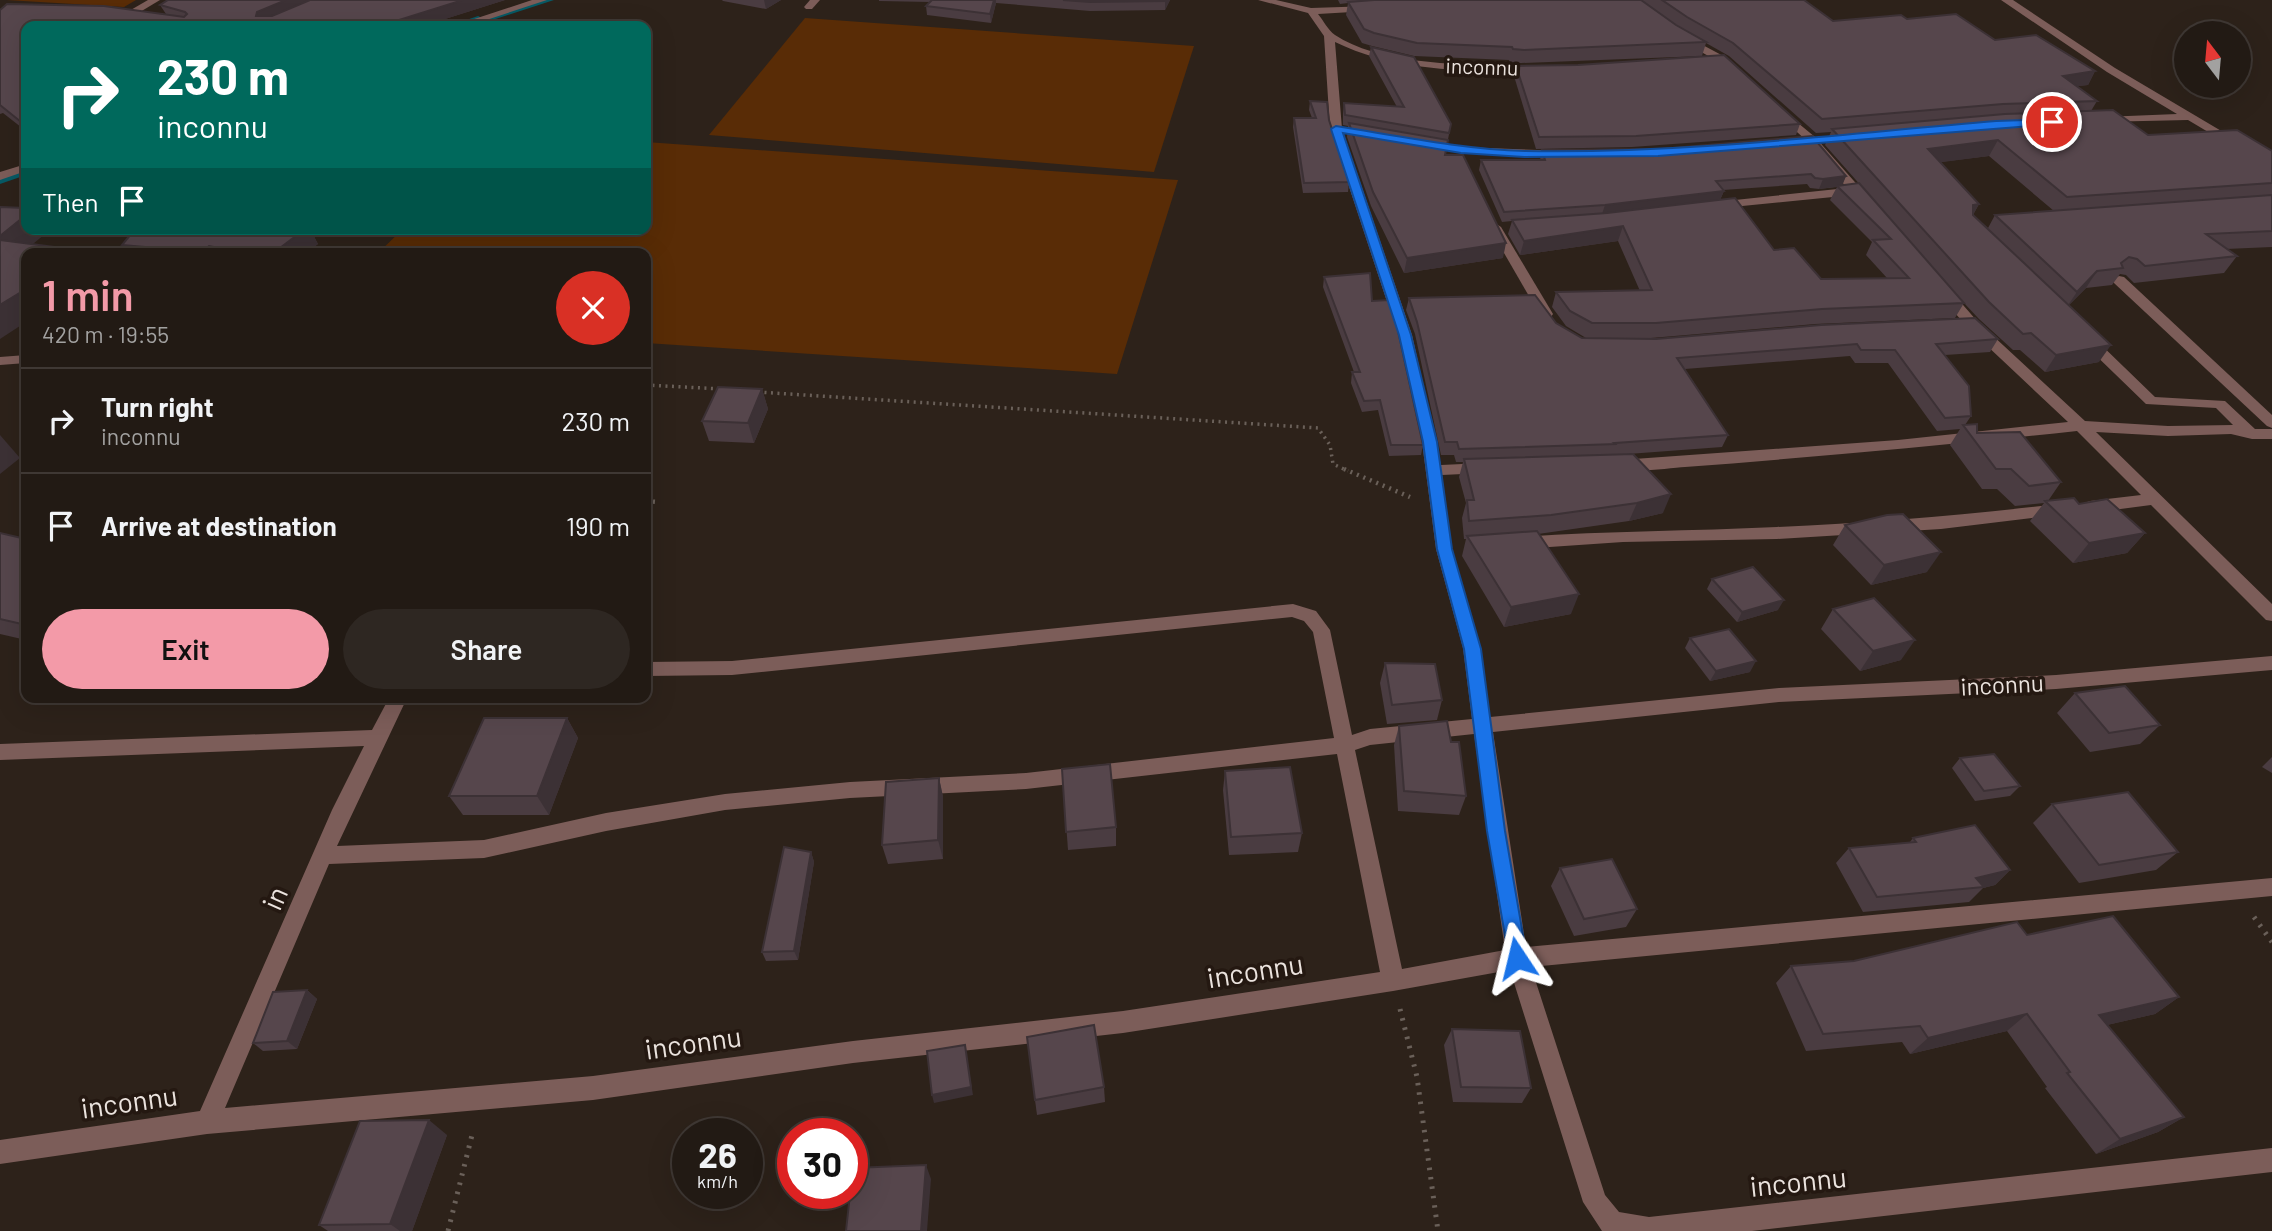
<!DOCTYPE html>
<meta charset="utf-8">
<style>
body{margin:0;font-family:Barlow,sans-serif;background:#2e2722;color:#f1f3f6;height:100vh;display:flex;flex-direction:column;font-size:26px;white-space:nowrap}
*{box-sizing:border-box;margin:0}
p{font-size:23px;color:#a2a1a0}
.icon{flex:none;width:38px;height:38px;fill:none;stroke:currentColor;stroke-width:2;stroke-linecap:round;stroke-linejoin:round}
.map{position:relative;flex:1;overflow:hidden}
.drawer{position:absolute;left:21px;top:248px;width:630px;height:455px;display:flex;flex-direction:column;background:#221a14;border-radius:14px;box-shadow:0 7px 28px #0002,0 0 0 2px #3f3834}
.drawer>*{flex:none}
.top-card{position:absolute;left:21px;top:21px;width:630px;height:214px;border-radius:14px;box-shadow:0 7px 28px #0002,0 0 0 2px #3f3834;background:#00695c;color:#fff;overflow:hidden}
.needle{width:46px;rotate:344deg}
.controls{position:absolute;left:2174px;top:21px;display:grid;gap:14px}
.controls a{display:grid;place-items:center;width:77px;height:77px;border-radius:50%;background:#221a14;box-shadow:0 7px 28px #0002,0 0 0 2px #3f3834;font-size:35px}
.speed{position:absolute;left:672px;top:1118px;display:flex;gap:14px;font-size:35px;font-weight:700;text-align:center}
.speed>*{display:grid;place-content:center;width:91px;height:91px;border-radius:50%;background:#221a14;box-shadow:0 7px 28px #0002,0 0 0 2px #3f3834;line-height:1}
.speed small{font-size:18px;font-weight:400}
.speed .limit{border:10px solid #d22;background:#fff;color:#111}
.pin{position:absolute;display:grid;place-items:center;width:60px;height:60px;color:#fff;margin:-30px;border:4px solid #fff;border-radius:50%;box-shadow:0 2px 7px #0007}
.me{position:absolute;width:77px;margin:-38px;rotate:350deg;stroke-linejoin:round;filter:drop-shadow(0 0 5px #0008)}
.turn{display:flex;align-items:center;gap:24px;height:147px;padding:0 21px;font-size:32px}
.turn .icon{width:91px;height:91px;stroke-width:2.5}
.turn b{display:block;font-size:49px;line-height:60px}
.then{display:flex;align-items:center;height:66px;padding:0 21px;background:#0003;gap:14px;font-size:26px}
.round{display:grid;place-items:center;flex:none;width:74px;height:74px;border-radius:37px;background:#2e2722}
.overview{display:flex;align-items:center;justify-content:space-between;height:119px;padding:0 21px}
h1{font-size:42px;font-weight:600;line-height:52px;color:#f39aa8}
.button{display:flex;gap:14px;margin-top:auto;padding:14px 21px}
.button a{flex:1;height:80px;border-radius:42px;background:#f39aa8;color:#111;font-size:28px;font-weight:600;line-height:80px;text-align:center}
.button a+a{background:#2e2722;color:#f1f3f6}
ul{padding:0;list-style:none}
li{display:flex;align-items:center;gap:21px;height:105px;padding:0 21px;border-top:2px solid #3f3834}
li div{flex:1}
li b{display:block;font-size:26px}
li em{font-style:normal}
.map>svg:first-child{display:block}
.green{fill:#592c06}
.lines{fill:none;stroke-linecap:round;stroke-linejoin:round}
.stream{fill:#075a65;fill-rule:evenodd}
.path-far2{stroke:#6a6059;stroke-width:3.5;stroke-dasharray:2 4.5;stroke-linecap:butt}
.path-far1{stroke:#6a6059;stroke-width:4.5;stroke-dasharray:2 5;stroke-linecap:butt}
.path{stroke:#6a6059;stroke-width:5;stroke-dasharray:2.5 7;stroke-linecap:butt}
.minor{fill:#7c5d59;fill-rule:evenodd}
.wall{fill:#4a3c41;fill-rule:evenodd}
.shaded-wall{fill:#3c3135}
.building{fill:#56464c;stroke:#3c3135;stroke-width:2}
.route{fill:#1a73e8;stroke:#114b97;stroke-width:2}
.labels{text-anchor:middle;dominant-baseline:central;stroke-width:7;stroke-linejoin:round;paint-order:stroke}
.far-street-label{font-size:21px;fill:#ebe3de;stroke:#241811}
.street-label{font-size:24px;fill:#ebe3de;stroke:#241811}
.near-street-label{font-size:28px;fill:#ebe3de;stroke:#241811}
</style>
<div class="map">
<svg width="2272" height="1231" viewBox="0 0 2272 1231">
<rect width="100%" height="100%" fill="#2d221a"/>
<g class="green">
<path d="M6,0H136L124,7Z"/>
<path d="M805,18L1194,46L1154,172L709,135Z"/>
<path d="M646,142L1178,180L1117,374L646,343V254H377L403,229H646Z"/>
</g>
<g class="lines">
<g class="stream">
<path d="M544,0H554L474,26L468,25Z"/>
<path d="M478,16L480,17V19L458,26H449Z"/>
<path d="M26,170V175L0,184V178Z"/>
</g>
<g class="path-far2">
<path d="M646,385L722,389"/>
<path d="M758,392L1318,428L1330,445L1333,464L1348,471"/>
</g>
<g class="path-far1">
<path d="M1344,469L1410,497"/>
<path d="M646,501L657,502"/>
</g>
<g class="path">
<path d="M2254,917L2272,942"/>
<path d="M1400,1009L1417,1077L1438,1231"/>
<path d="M448,1231L473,1131"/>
</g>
<g class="minor">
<path d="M148,0H160L135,15H129V11Z"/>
<path d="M532,0H547L468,26H453Z"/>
<path d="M810,0H820L812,9H806L804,7Z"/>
<path d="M1258,0H1276L1311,8L1372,6L1374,8L1369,11L1318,14C1323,20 1328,30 1335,35C1385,68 1480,65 1538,65L1543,68C1534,74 1517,71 1506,71C1448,71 1388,68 1335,42L1342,129L1412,335L1441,465L1484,463L1492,468L1484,473L1442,475L1452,549L1481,648L1490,717L1779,688L2056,675L2272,656V670L2056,689L1779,702L1493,732L1526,947L2272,878V896L1531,967L1605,1195L1619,1212L1649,1217L2272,1148V1172L1752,1231H1602L1583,1202L1510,970L1393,991L1123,1033L853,1063L593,1100L207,1134L0,1164V1140L200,1111L332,810L364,746L0,760V744L372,730L389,698H407L337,846L484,840L606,813L725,794L850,782L1026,773L1334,738L1313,632L1304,621L1292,617L732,675L646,676V662L732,661L1293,604L1316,611L1330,630L1352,735L1370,729L1472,719L1463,648L1436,549L1422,442L1398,335L1330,129L1324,36L1308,13ZM1474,734L1505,950L1402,969L1355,750L1370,745ZM1337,754L1380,972L1123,1011L853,1041L593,1076L225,1108L329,864L484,858L606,831L725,810L850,798L1026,789Z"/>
<path d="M2001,0H2013L2115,68L2272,161V170L2188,120L2099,122V118L2103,117L2177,114L2107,72Z"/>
<path d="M1684,35L1727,58L1739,70L1730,72L1719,62L1680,40L1679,38Z"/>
<path d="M1781,109L1815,137L1869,198V204H1861L1853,195L1712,209L1710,206L1716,202L1847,188L1807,141L1777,114L1775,112Z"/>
<path d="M1423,140L1461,147L1565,151L1571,154L1565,157L1461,153L1419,145V141Z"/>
<path d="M26,164V171L0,180V172Z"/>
<path d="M1495,223L1501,227L1553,314L1551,317H1541L1489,227Z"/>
<path d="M2119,276L2124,277L2272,415V428L2267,426L2114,283L2112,280Z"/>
<path d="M1945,289L1950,290L1977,321L2085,421L2168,426L2233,425L2216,408L2146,404L2083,343L2081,340L2088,336L2093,337L2155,397L2225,401L2255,429H2272V439H2252L2231,434L2168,436L2096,432L2272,604V621L2266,620L2151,505L2090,513L2084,511L2082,507L2084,503L2090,501L2141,495L2077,431C1947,445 1816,457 1685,467C1670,468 1620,475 1612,465L1620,460L1898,440L2068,422L1967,327L1938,293Z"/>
<path d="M26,355V363L0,365V357Z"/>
<path d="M2059,504L2065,506L2067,510L2065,514L1941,529L1777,539L1623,542L1521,549L1513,543L1521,537C1606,531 1692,531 1777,527C1871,523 1965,515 2059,504Z"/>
</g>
</g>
<g class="wall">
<path d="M168,0H505L423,26H26V131L3,113L0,114V10L166,14L160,5Z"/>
<path d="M722,0H781L766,9L723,1Z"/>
<path d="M879,0H1170L1165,10L1090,11L996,3L991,23L927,15L926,6L930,2L879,1Z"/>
<path d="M1338,0H1804L1833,21L1907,19L1995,40L2095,71L2088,85L2077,86L2097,101L2091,111L2148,135L2272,151V247L2226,249L2237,256L2224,273L2134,283L2126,275L2120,274L2112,285L2086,288L2069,305L2099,362L2045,372L2020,350H2013L1979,319L1964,303L1955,318L1815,324L1651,338H1605L1998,339L1990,352L1945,355L1971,416L1965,425L1977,433L2061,482L2048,501L2079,504L2145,533L2127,553L2073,563L2030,521L2044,503L2015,506L1997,489H1982L1950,445L1960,429L1937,431L1888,363H1855L1850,356L1685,369L1728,435L1722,447L1628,454L1663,513L1629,521L1538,534L1571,614L1504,627L1462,556L1466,539H1464L1462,518L1466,503L1459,477L1463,462H1456L1454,455H1441L1415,334L1406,310L1409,298L1556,323L1582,338H1586L1566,326L1552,307L1556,292L1640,291L1618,241L1520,255L1508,234L1512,221L1502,222L1479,170L1481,160H1540L1542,150L1846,176L1842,185L1946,282L1825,145L1831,132L1816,133L1729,56L1706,43L1702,56L1521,63H1510L1509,60L1414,56L1372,46L1362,43L1346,15L1348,3L1340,4ZM1989,156L2054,211L1995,215L1988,228L1973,215L1979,204L1940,162ZM1807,184L1810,188L1819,189L1837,187L1830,200L1872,242L1866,255L1887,278L1821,279L1774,250L1720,200L1724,191L1723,190Z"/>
<path d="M1371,47L1451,124L1445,155L1503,258L1404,273L1371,206L1347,137L1348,126L1343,125V113L1344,103L1397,107L1369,56Z"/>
<path d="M1516,66L1800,124L1796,135L1632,147L1536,149L1514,76Z"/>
<path d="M1310,101L1329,120L1349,182L1348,192L1303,193L1293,127L1294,118H1312L1309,110Z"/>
<path d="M135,229H310L318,244L304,254H128L122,245Z"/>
<path d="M1324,277L1372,301L1423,445L1421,455L1389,456L1378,410L1362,412L1351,383L1352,372H1354L1323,287Z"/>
<path d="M762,389L768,409L754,443L709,441L702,421Z"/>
<path d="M1845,525L1927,572L1871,585L1833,545Z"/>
<path d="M0,533L26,539V640L0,634Z"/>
<path d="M1712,579L1778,610L1737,622L1707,589Z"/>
<path d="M1833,609L1901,660L1860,671L1821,629Z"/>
<path d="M1690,638L1750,672L1710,681L1685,648Z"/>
<path d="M1385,663L1442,700L1437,720L1387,724L1380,683Z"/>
<path d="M2075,693L2160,725L2140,744L2090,752L2057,713Z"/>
<path d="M567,718L578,738L549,815H463L449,796Z"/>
<path d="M1399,726L1451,742L1466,796L1459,815L1398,811L1394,745Z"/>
<path d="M2272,757V773L2262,767Z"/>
<path d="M1960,758L2020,786L2010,796L1975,801L1952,768Z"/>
<path d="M1062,769L1116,827V846L1068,850Z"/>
<path d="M1225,771L1302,833L1298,852L1229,855L1223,790Z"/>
<path d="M939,778L943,797V859L888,864L882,845Z"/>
<path d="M2052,804L2178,852L2156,870L2079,883L2033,823Z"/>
<path d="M1913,838L2010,870L1995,885L1983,888L1969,902L1863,912L1836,863L1849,848L1910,842Z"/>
<path d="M811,852L814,862L798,960L766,961L762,952Z"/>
<path d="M1560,868L1637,909L1626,927L1574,936L1551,886Z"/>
<path d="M2027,935L2179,997L2155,1014L2107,1025L2184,1117L2158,1132L2096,1154L2045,1088L2047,1087L2007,1031L1910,1054L1902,1042L1806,1051L1776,983L1791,966L1854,961Z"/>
<path d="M307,990L317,999L297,1049L263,1051L253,1043Z"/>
<path d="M1452,1029L1531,1088L1522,1103L1453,1102L1444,1045Z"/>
<path d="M1104,1087L1105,1102L1037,1115L1035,1100Z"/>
<path d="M447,1135L412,1231H328L319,1225Z"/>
</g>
<g class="shaded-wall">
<path d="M286,0H320L263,24L256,16L257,12Z"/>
<path d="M463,0H505L423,26H380Z"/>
<path d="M764,0H781L766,9Z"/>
<path d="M994,0H996V3L991,23L990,14Z"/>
<path d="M1165,0H1170L1165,10Z"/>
<path d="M2095,71L2088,85L2055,89L2063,76Z"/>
<path d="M1998,140L1989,156L1920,165L1928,149Z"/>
<path d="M1846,176L1842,186L1819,189L1823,179Z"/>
<path d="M1724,191L1720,200L1602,214L1605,205Z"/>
<path d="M1979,204L1970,220L1973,205Z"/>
<path d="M26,215V229L50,230L12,261L0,245V236Z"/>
<path d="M1623,226L1618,241L1520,255L1524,241Z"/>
<path d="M305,229H310L318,244L304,254H272Z"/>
<path d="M1506,243L1503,258L1404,273L1407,258Z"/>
<path d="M209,246L214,254H204L203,252Z"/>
<path d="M2097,271L2086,288L2066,308L2077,292Z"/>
<path d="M26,289V322L0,339V305Z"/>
<path d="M2111,345L2099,362L2045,372L2056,355Z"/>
<path d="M762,389L768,409L754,443L748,423Z"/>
<path d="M0,435L20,458L0,474Z"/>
<path d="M1671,494L1663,513L1629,521L1637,503Z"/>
<path d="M2145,533L2127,553L2073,563L2089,543Z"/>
<path d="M1941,552L1927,572L1871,585L1884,565Z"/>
<path d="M1579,594L1571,614L1504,627L1511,607Z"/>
<path d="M1784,600L1778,610L1737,622L1742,612Z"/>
<path d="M1915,640L1901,660L1860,671L1873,651Z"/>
<path d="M1756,661L1750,672L1710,681L1716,671Z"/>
<path d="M567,718L578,738L549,815L537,796Z"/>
<path d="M939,778L943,797V859L938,840Z"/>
<path d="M811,852L814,862L798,960L794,951Z"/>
<path d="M2010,870L1995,885L1983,888L1976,878Z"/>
<path d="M307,990L317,999L297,1049L287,1041Z"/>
<path d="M2179,997L2155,1014L2076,1032L2099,1015Z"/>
<path d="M2027,1014L2007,1031L1910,1054L1928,1038Z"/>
<path d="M965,1045L973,1095L934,1103L932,1095Z"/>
<path d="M2184,1117L2158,1132L2096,1154L2120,1139Z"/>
<path d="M429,1120L447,1135L412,1231H400L390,1224Z"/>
<path d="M926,1165L931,1179L927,1231H921Z"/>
</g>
<g class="building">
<path d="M168,0H286L257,12L256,16H272L310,0H463L380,26H26V126L0,105V10L7,4L104,6L184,17L187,14L185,12L160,5Z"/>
<path d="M932,0H994L990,14L926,6Z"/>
<path d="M1063,0H1165V1L1090,2Z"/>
<path d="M1374,0H1641L1676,25L1706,42L1524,50L1513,49L1512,47L1417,43L1374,33L1364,29L1348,2Z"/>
<path d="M1662,0H1804L1833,21L1901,15L1907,19L1956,14L1995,40L2036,35L2095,71L2063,76L2097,101L2003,104L1822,119L1733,43L1687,17Z"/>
<path d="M1371,47L1414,57L1451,124L1449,133L1345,115L1344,103L1404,107Z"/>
<path d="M1724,55L1800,124L1636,136L1539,137L1516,66L1578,65Z"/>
<path d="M1310,101L1327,102L1329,120L1349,182L1304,183L1294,118H1316Z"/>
<path d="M2113,110L2148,135L2237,130L2272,151V183L2067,197L1998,140L1928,149L1979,204L1973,205V215L2111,345L2056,355L2031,333L2023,334L1989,302L1832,129L2005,114Z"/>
<path d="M1349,123L1448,140L1445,155H1463L1506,243L1407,258L1373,192Z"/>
<path d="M1812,136L1846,176L1823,179L1815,178L1811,174L1716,181L1724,191L1605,205L1504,212L1481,160H1545L1542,150L1661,149Z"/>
<path d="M1859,183L1964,303L1822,309L1656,323H1592L1570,311L1556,292L1652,290L1623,226L1524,241L1512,220L1607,213L1735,198L1774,250L1794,248L1821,279L1909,278L1873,240L1891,239L1837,186Z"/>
<path d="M2272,195V231L2206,234L2237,256L2145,266L2137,259L2129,257L2121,263L2123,268L2097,271L2077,292L1995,215Z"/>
<path d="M0,207L26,208V215L0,236Z"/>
<path d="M135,229H305L272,254H252L209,246L203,252L122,245Z"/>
<path d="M0,240L109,254H26V289L0,305Z"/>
<path d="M1370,273L1372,301L1389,300L1397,326L1423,445H1391L1380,400L1364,401L1352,372H1360L1324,277Z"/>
<path d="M1535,295L1556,323L1582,338L1656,339L1821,325L1975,318L1998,339L1936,344L1969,386L1971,416L1945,418L1895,350H1861L1857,344L1677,358L1728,435L1615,443L1617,444L1459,449L1457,442H1445L1417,322L1409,298Z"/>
<path d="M718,387L762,389L748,423L702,421Z"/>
<path d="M1977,424V433L2020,432L2061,482L2029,486L2011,469H1996L1963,425Z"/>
<path d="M1633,454L1671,494L1637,503L1551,515L1469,521L1467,500H1474L1464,459Z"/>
<path d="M2074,498L2079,504L2107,499L2145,533L2089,543L2045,501Z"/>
<path d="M1903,514L1941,552L1884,565L1845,525L1887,515Z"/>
<path d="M1537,531L1579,594L1511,607L1467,536Z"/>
<path d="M0,533L26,539V625L0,619Z"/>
<path d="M1753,567L1784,600L1742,612L1712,579Z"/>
<path d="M1874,598L1915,640L1873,651L1833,609Z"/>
<path d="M1729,629L1756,661L1716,671L1690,638Z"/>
<path d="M1385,663L1435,664L1442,700L1392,705Z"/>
<path d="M2125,686L2160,725L2109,733L2075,693Z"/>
<path d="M484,718H567L537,796H449Z"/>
<path d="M1447,721L1451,742H1459L1466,796L1404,791L1399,726Z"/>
<path d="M1994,754L2020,786L1984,791L1960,758Z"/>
<path d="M1110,764L1116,827L1066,832L1062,769Z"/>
<path d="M1290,767L1302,833L1231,837L1225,771Z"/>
<path d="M939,778L938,840L882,845L886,782Z"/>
<path d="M2128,792L2178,852L2099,865L2052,804Z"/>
<path d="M1975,825L2010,870L1976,878L1984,887L1877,897L1849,848L1916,842L1913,838Z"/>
<path d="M784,847L811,852L794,951L762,952Z"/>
<path d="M1612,859L1637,909L1584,919L1560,868Z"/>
<path d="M2113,916L2179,997L2099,1015L2184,1117L2120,1139L2067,1073L2070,1072L2027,1014L1928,1038L1920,1026L1823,1034L1791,966L1854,961L2017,922L2027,935Z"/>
<path d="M307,990L287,1041L253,1043L273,992Z"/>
<path d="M1094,1025L1104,1087L1035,1100L1027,1037Z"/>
<path d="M1452,1029L1520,1031L1531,1088L1461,1087Z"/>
<path d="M965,1045L971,1087L932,1095L927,1051Z"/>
<path d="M429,1120L390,1224L319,1225L360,1121Z"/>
<path d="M926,1165L921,1231H846L850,1194H852L853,1168Z"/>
</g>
<path class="route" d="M2052,119L2057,122L2055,124L1658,156L1524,157L1461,153L1343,133L1411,335L1437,442L1452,549L1481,649L1505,831L1527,958L1524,965L1517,967L1510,965L1487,831L1464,649L1437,549L1423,442L1399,335L1331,129L1336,126C1399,136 1462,149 1525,151C1683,154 1840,134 1996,121Z"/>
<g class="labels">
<g class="far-street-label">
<text transform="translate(1482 66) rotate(2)">inconnu</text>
</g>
<g class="street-label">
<text transform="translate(2002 684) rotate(-3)">inconnu</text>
</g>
<g class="near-street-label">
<text transform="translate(274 898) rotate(-66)">in</text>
<text transform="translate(1255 970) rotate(-9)">inconnu</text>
<text transform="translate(693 1042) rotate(-8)">inconnu</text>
<text transform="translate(129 1101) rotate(-8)">inconnu</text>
<text transform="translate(1798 1181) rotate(-6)">inconnu</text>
</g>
</g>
</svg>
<div class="controls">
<a><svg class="needle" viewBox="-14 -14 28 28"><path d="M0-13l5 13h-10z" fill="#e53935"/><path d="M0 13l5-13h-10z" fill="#a2a1a0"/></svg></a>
</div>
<div class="speed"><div>26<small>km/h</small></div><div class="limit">30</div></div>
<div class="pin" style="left:2052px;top:122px;background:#d93025"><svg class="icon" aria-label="arrive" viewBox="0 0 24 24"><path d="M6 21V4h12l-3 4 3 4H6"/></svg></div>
<svg class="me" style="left:1517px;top:958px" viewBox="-20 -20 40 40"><path d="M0-17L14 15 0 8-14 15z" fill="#1a73e8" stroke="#fff" stroke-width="4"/></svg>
<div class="top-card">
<div class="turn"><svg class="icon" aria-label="right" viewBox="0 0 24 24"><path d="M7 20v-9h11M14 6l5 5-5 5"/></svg><div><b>230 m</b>inconnu</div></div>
<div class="then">Then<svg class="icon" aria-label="arrive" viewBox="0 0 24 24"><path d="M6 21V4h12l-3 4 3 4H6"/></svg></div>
</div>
<section class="drawer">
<div class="overview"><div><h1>1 min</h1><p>420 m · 19:55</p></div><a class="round" style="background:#d93025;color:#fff"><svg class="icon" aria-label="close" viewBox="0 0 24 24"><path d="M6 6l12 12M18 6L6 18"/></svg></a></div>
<ul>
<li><svg class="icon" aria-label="right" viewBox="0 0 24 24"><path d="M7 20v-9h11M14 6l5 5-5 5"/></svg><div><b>Turn right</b><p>inconnu</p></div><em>230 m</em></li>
<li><svg class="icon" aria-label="arrive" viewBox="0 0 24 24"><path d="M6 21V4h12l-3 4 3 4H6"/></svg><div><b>Arrive at destination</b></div><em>190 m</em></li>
</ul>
<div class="button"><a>Exit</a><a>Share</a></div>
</section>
</div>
